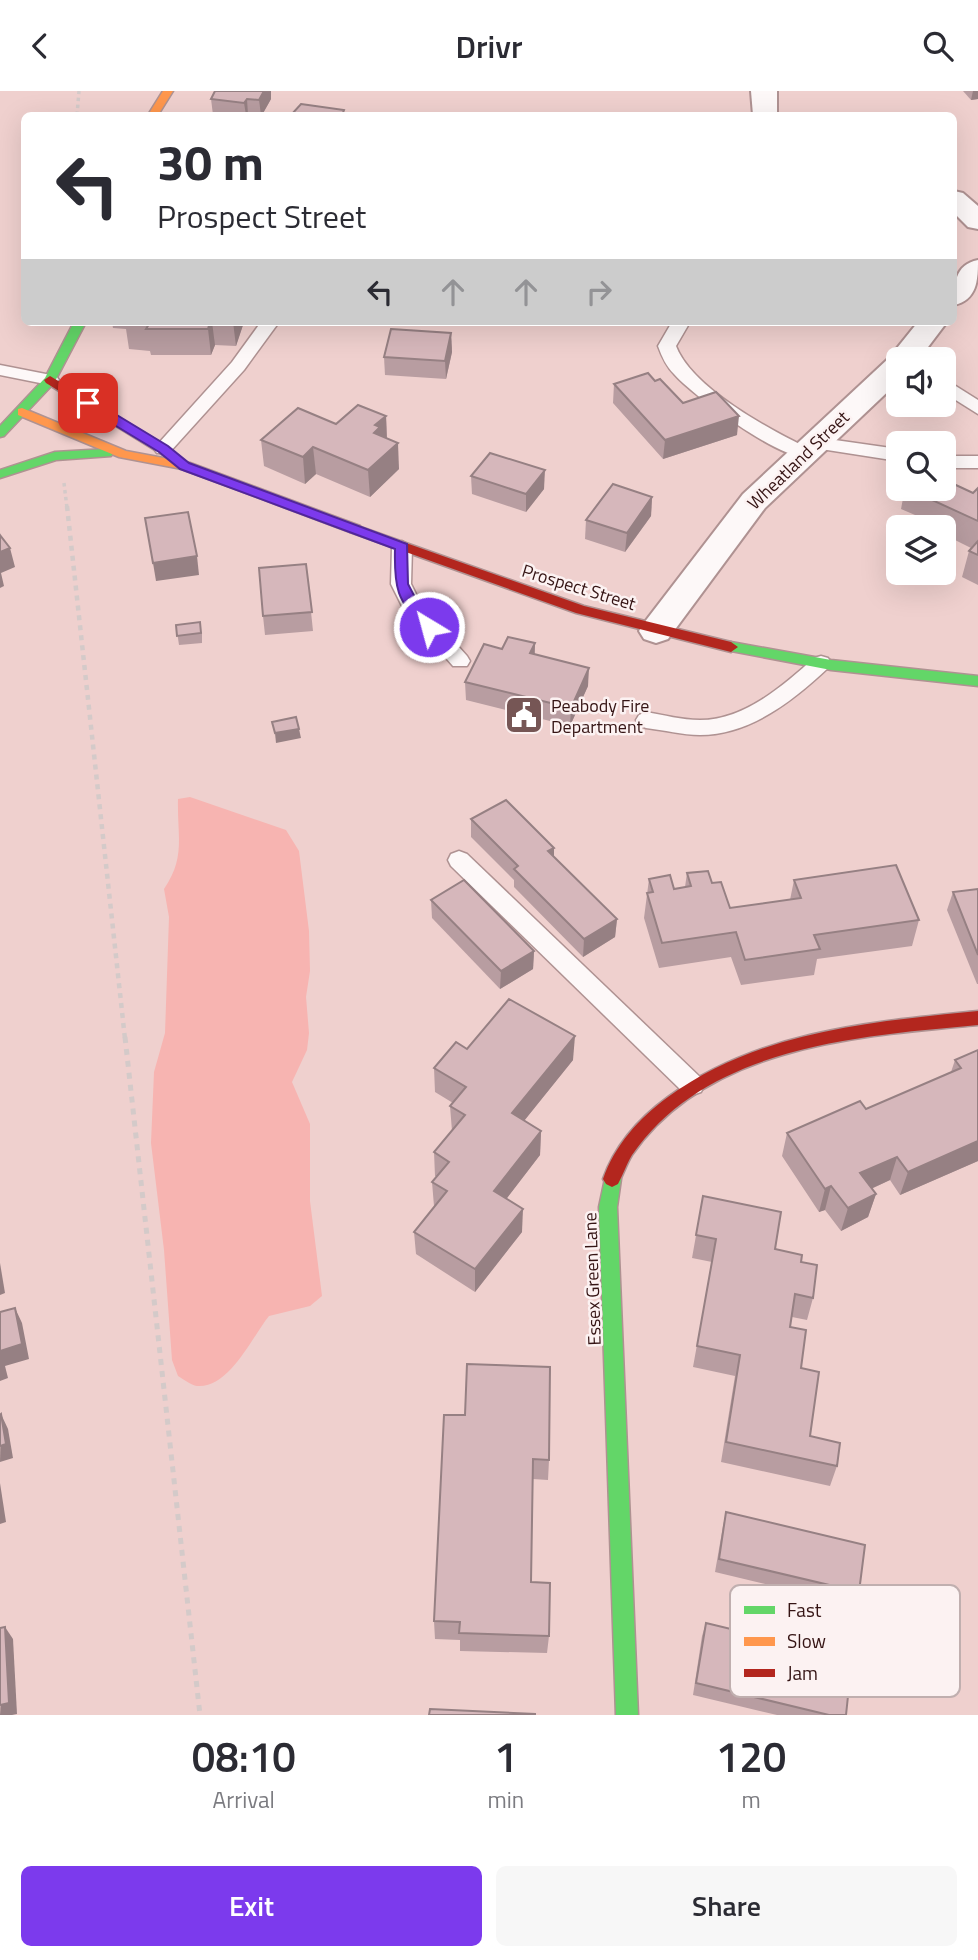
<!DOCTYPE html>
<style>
body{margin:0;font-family:"Titillium Web",sans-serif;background:#f7f7f7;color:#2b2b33;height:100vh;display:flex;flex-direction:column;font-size:26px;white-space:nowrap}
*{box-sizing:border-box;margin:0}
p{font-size:23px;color:#7c7c81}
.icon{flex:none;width:38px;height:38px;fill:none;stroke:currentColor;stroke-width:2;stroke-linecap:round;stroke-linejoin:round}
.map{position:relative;height:1624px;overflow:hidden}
.panel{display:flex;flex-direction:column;background:#fff;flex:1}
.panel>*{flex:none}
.hud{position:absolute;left:21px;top:21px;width:936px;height:214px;border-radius:10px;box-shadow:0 7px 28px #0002;background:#fff;color:#2b2b33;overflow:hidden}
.controls{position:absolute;left:886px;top:256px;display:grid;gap:14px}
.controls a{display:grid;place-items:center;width:70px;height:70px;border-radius:10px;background:#fff;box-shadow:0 7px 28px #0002;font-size:35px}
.pin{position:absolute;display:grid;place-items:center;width:60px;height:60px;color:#fff;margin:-30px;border-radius:14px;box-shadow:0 4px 10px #0006}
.me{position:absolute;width:77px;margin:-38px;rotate:323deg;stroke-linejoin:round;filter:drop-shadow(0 0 5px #0008)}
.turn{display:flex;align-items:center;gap:24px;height:147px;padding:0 21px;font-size:32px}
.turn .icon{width:91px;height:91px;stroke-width:2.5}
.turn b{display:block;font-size:49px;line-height:60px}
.lanes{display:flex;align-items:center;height:66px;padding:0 21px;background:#0003;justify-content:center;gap:35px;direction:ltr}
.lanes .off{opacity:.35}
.eta{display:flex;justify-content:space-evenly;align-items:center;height:119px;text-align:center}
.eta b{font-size:42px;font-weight:600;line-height:49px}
.button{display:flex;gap:14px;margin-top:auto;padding:14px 21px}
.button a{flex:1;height:80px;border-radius:10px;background:#7c3aed;color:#fff;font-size:28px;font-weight:600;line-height:80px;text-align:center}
.button a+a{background:#f7f7f7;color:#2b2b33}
header{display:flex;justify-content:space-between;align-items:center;height:91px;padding:0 21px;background:#fff;font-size:32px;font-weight:600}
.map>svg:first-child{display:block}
.green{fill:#f7b4b1}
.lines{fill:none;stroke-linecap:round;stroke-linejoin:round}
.lane-casing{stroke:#af9292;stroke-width:3}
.street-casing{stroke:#af9292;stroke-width:4}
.fast-casing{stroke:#af9292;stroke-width:3}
.slow-casing{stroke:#af9292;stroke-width:3}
.jam-casing{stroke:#af9292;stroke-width:3}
.path-far2{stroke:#d4cac9;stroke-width:3.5;stroke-dasharray:3.5 3.5;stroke-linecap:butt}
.path-far1{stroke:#d4cac9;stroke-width:4.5;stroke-dasharray:5 5;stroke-linecap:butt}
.path{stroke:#d4cac9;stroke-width:5;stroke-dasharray:6 6;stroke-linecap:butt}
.lane{fill:#fdf8f8;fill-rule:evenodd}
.street{fill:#fdf8f8;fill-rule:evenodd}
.fast{fill:#63d668;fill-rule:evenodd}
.slow{fill:#ff974d;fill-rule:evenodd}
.jam{fill:#b3261e;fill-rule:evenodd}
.wall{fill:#b89da1}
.shaded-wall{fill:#968083}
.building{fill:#d6b7bb;stroke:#968083;stroke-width:2}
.route{fill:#7c3aed;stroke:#51269a;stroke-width:2}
.labels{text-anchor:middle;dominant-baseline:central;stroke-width:5;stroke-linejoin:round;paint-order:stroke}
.street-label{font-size:18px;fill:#351414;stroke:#fcf2f2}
.poi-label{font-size:18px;fill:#351414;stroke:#fcf2f2;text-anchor:start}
.key{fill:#fcf2f2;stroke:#c0afaf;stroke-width:2}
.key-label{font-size:19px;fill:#351414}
</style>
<header><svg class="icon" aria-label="back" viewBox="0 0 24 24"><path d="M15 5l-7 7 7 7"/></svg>Drivr<svg class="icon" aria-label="search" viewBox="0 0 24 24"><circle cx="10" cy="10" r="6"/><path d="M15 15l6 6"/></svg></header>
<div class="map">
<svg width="978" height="1624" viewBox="0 0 978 1624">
<rect width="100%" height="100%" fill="#efd0ce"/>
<path class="green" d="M190,706L286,739L299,760L309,840L310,880L306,906L309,942L307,959L292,991L310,1033V1110L322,1205L310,1215L269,1225C252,1246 229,1298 197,1295C191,1294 183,1288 178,1285L172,1269L164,1159L151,1052L154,981L165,942L169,826L164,798C186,766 177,745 178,708Z"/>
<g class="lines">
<defs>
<g id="lane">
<path d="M261,231H279L244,279L169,362H157L154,358L157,354L232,271Z"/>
<path d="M672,231H690L676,255C692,297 770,339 810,358L813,362L810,366C785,373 692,304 674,283C666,275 662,266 658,255Z"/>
<path d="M0,274L56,285L59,289L50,294L0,284Z"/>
<path d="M943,287L978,309V323L943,301Z"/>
<path d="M814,346L898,358V370L808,356L805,352L808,348Z"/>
<rect x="943" y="365" width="35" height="12"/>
<path d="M402,450L412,456L411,493L422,515L467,565L470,570L467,575H453L404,519L391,493L392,456Z"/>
<path d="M821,565L828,567L831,572L828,577C794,609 750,644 700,644C682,644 664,639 646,637L639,634L636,629L639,624L646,621C664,624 682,629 700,629C744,629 783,595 814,567Z"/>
<path d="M459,760L467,763L701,987L704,994L701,1001L692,1004L683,1001L451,775L448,769L451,763Z"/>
</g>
<g id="street">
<path d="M751,0H777V24H753Z"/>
<path d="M954,100L963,102L978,115V138L968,136L954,122Z"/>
<path d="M978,169C978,189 977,209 954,214C954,194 954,174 978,169Z"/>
<path d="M918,231H947L919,268H898V291L765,417L668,548L656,552L644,548L639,540L644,532L743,403L889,267Z"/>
</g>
<g id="fast">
<path d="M74,231H86L54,292L4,345L0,346V335L45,287Z"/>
<path d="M107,358L113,362L111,365L56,369L0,387V379L55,361Z"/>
<path d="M731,551L831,569L978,585V595L831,579L726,559L724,556L726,553Z"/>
<path d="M612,1080L618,1083L621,1088L617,1116L638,1624H616L599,1116L606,1083Z"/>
</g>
<g id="slow">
<path d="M163,0H173L158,24H148Z"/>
<path d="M22,317L126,360L190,372L360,435L362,438L355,442L350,441L182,378L119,366L18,324V318Z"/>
</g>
<g id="jam">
<path d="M50,285L171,358L173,361L167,365L163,364L46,292L44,289Z"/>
<path d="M355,434L584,515L731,551L738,556L731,561L576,522L350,441V435Z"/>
<path d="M978,920V934C859,945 707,955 632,1064C626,1074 623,1084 618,1093L612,1096L606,1093L603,1088C615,1054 639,1027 668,1006C759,940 870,931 978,920Z"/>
</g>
</defs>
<use href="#lane" class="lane-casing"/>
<use href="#street" class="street-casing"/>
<use href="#fast" class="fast-casing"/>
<use href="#slow" class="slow-casing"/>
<use href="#jam" class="jam-casing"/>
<g class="path-far2">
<path d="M77,24L79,0"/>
<path d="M64,392L67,417"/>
</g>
<path class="path-far1" d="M67,415L125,948"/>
<path class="path" d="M125,946L200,1624"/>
<use href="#lane" class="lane"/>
<use href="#street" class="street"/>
<use href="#fast" class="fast"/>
<use href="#slow" class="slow"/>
<use href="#jam" class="jam"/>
</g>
<g class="wall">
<path d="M215,0H271V8L262,24H213L211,8Z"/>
<path d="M963,0H978V8L971,9Z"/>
<path d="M112,231H244L236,255L215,254L211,264H151L150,260L129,258L126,238L113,237Z"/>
<path d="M641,231H654L651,234Z"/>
<path d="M451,242L452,261L446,288L385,284L384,266Z"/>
<path d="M655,290L683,312L737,344L663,368L613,312L614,293Z"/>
<path d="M386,325L387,347L399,378L370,406L316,383L305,393L264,375L261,349L336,333Z"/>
<path d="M471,385L544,398L526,421L472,403Z"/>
<path d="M905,397H943L973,402L978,397V494L962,486L969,460L971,457L943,443V436H927L914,429L915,424L901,418Z"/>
<path d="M652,406L651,425L625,461L585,448L586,429Z"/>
<path d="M306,473L313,540L265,544L263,525Z"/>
<path d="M176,534L202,541V552L179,554Z"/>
<path d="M535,552V563L588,595L570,635L466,609L465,591L502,558Z"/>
<path d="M471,728L554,766L617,828L615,846L583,866L514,796V789L471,746Z"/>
<path d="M687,782L712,792L730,817L790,809L794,789L919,829L912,855L817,868L814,884L741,894L731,866L659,877L644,827L649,788L674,798L685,796Z"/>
<path d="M978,798V893H977L947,819L953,801Z"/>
<path d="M431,809L534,860L533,878L500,898L432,827Z"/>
<path d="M467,958L573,969L524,1030L541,1040L540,1064L506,1108L522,1141L475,1201L416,1163L414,1141L435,1116L434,1115L432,1091L437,1086L435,1085L434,1061L452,1040L450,1015L453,1012L435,1001L434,977Z"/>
<path d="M978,959V1070L900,1104L890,1089L871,1098L876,1103L868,1126L841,1140L825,1119L819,1121L782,1065L787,1042L866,1018L951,981L955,969Z"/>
<path d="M703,1105L775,1158L801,1171L813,1207L807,1229L792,1226L790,1236L801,1277L810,1345L837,1375L830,1395L721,1371L735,1285L693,1276L712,1171L692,1167Z"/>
<path d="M465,1324L549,1369L548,1389L533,1388L531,1491L549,1545L547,1562L460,1560V1549L435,1548L434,1530Z"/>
<path d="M726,1421L859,1501L854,1514L715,1481L723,1435Z"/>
<path d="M706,1532L846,1624H777L693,1604L702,1545Z"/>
</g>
<g class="shaded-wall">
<path d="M264,0H271V8L262,24H261L259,9Z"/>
<path d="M973,0H978V8L971,9Z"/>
<path d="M247,8L248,24H246L244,12Z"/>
<path d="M210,231H212L215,254L211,264L208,238Z"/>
<path d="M233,231H244L236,255Z"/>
<path d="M451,242L452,261L446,288L445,270Z"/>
<path d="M386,325L387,352L374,342L375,334Z"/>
<path d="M739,325L737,344L663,368L665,349Z"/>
<path d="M398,352L399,378L370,406L368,379Z"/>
<path d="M313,356L316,383L305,393L303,366Z"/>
<path d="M545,379L544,398L526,421V403Z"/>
<path d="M652,406L651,425L625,461L627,442Z"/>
<path d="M10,457L15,476L1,482L4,495L0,497V461Z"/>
<path d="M197,465L199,484L156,490L153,472Z"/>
<path d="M535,552L534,571L530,562Z"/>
<path d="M589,577L588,595L570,635L571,617Z"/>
<path d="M299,638L301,647L276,652L275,642Z"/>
<path d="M554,757V775L548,760Z"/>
<path d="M617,828L615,846L583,866L584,848Z"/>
<path d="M534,860L533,878L500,898L501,880Z"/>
<path d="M575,945L573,969L511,1046L512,1022Z"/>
<path d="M541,1040L540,1064L494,1124V1100Z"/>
<path d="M978,1050V1070L900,1104L908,1081Z"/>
<path d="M897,1066L890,1089L853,1106L860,1082Z"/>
<path d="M831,1095L825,1119L819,1121L825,1098Z"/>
<path d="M876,1103L868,1126L841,1140L848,1117Z"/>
<path d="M523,1118L522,1141L475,1201V1178Z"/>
<path d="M0,1172L5,1202L0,1204Z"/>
<path d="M15,1217L22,1232L29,1268L5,1275L8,1287L0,1290V1260Z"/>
<path d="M1,1323L8,1338L13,1367L0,1371Z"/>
<path d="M0,1392L6,1431L0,1433Z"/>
<path d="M5,1536L13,1548L17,1623L12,1624H0Z"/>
</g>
<g class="building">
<path d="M215,0H264L259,9L247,8L244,12L211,8Z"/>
<path d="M301,13L344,19L342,24H286L287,23H292Z"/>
<path d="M432,22L433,24H391Z"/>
<path d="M125,231H210L208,238H146L149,233Z"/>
<path d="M391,238L451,242L445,270L384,266Z"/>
<path d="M648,282L655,290L660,288L683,312L716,301L739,325L665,349L614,293Z"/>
<path d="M358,314L386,325L375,334L380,336L374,342L398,352L368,379L313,356L303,366L261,349L298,317L336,333Z"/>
<path d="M490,362L545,379L526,403L471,385Z"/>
<path d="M943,388L973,402L978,397V430L919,403L924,399L920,397H943Z"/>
<path d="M613,393L652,406L627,442L586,429Z"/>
<path d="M188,421L197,465L153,472L145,427Z"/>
<path d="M0,444L10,457L0,461Z"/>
<path d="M978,450V464L969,460Z"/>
<path d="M306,473L312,521L263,525L259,477Z"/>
<path d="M200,531L201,542L177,545L176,534Z"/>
<path d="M508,546L535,552L530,562L589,577L571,617L465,591L484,553L502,558Z"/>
<path d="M296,626L299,638L275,642L272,631Z"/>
<path d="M506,709L554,757L548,760L617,828L584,848L514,778L518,775L471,728Z"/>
<path d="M896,774L919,829L814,844L820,858L745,869L736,841L662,852L647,802L653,801L649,788L670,784L674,798L691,795L687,782L708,780L712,792L721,791L730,817L801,807L794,789Z"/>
<path d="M464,789L534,860L501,880L431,809Z"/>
<path d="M978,798V864L953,801Z"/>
<path d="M509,908L575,945L512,1022L541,1040L494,1100L523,1118L475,1178L414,1141L447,1100L432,1091L449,1071L434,1061L465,1024L450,1015L466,996L434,977L456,951L467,958Z"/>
<path d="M978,959V1050L908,1081L897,1066L860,1082L876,1103L848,1117L831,1095L825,1098L787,1042L860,1010L866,1018L961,977L955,969Z"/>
<path d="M703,1105L781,1121L775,1158L802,1164L801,1171L817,1174L813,1207L795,1203L790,1236L806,1239L801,1277L819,1281L810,1345L840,1352L837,1375L726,1351L740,1264L697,1255L716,1148L696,1144Z"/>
<path d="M15,1217L22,1253L0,1260V1221Z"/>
<path d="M467,1273L550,1276L549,1369L533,1368L531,1491L550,1492L549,1545L459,1542L460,1531L434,1530L444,1324H465Z"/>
<path d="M1,1323L6,1353L0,1355V1324Z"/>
<path d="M726,1421L865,1454L859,1501L719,1468Z"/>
<path d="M706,1532L852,1567L846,1624H829L696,1592Z"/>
<path d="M5,1536L9,1612L0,1614V1537Z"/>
<path d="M430,1618L535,1623V1624H429Z"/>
</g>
<path class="route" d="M83,309H92L168,355L189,372L407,453L408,493L420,516L436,536L434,539H424C397,508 394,498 395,458L180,378L159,361L83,315Z"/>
<defs>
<symbol id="civic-square" viewBox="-11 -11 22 22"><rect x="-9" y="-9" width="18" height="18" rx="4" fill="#765655" stroke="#fcf2f2"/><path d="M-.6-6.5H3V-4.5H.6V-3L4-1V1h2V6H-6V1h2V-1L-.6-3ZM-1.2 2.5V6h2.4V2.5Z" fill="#fff"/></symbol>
</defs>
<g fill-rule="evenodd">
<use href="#civic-square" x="502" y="602" width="44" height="44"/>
</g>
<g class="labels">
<g class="street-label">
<text transform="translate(798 369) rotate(-44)">Wheatland Street</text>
<text transform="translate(579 496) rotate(17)">Prospect Street</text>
<text transform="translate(592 1188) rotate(-92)">Essex Green Lane</text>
</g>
<g class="poi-label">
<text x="551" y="614">Peabody Fire<tspan x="551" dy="21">Department</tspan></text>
</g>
</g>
<rect x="730" y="1494" width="230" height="112" rx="10" class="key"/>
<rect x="744" y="1515" width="31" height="8" fill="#63d668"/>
<rect x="744" y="1546" width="31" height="9" fill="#ff974d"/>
<rect x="744" y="1578" width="31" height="8" fill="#b3261e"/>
<g class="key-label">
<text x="787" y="1526">Fast</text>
<text x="787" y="1557">Slow</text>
<text x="787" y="1589">Jam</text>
</g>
</svg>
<div class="controls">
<a><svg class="icon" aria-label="sound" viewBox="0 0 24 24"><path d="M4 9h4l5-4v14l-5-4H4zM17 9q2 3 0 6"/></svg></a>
<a><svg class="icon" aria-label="search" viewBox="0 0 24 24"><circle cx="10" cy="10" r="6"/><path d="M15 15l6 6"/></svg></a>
<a><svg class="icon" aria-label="layers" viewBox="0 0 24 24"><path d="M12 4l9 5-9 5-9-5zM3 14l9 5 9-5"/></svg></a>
</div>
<div class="pin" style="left:88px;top:312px;background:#d93025"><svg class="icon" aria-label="arrive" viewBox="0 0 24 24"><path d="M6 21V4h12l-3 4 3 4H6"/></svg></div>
<svg class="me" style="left:429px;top:536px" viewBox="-20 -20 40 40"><circle r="17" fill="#7c3aed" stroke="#fff" stroke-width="3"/><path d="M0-11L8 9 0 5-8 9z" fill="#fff"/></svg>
<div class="hud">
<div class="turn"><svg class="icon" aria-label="left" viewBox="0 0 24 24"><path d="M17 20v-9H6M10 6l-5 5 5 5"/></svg><div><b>30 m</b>Prospect Street</div></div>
<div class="lanes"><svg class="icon" aria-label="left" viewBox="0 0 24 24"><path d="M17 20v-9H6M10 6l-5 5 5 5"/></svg><svg class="icon off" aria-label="ahead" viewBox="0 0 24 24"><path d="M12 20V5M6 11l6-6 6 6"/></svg><svg class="icon off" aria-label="ahead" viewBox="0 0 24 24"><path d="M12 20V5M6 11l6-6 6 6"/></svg><svg class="icon off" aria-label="right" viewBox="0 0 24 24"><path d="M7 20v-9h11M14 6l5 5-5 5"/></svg></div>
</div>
</div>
<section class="panel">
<div class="eta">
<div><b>08:10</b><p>Arrival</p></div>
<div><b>1</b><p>min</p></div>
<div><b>120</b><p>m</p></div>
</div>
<div class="button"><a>Exit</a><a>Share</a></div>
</section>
